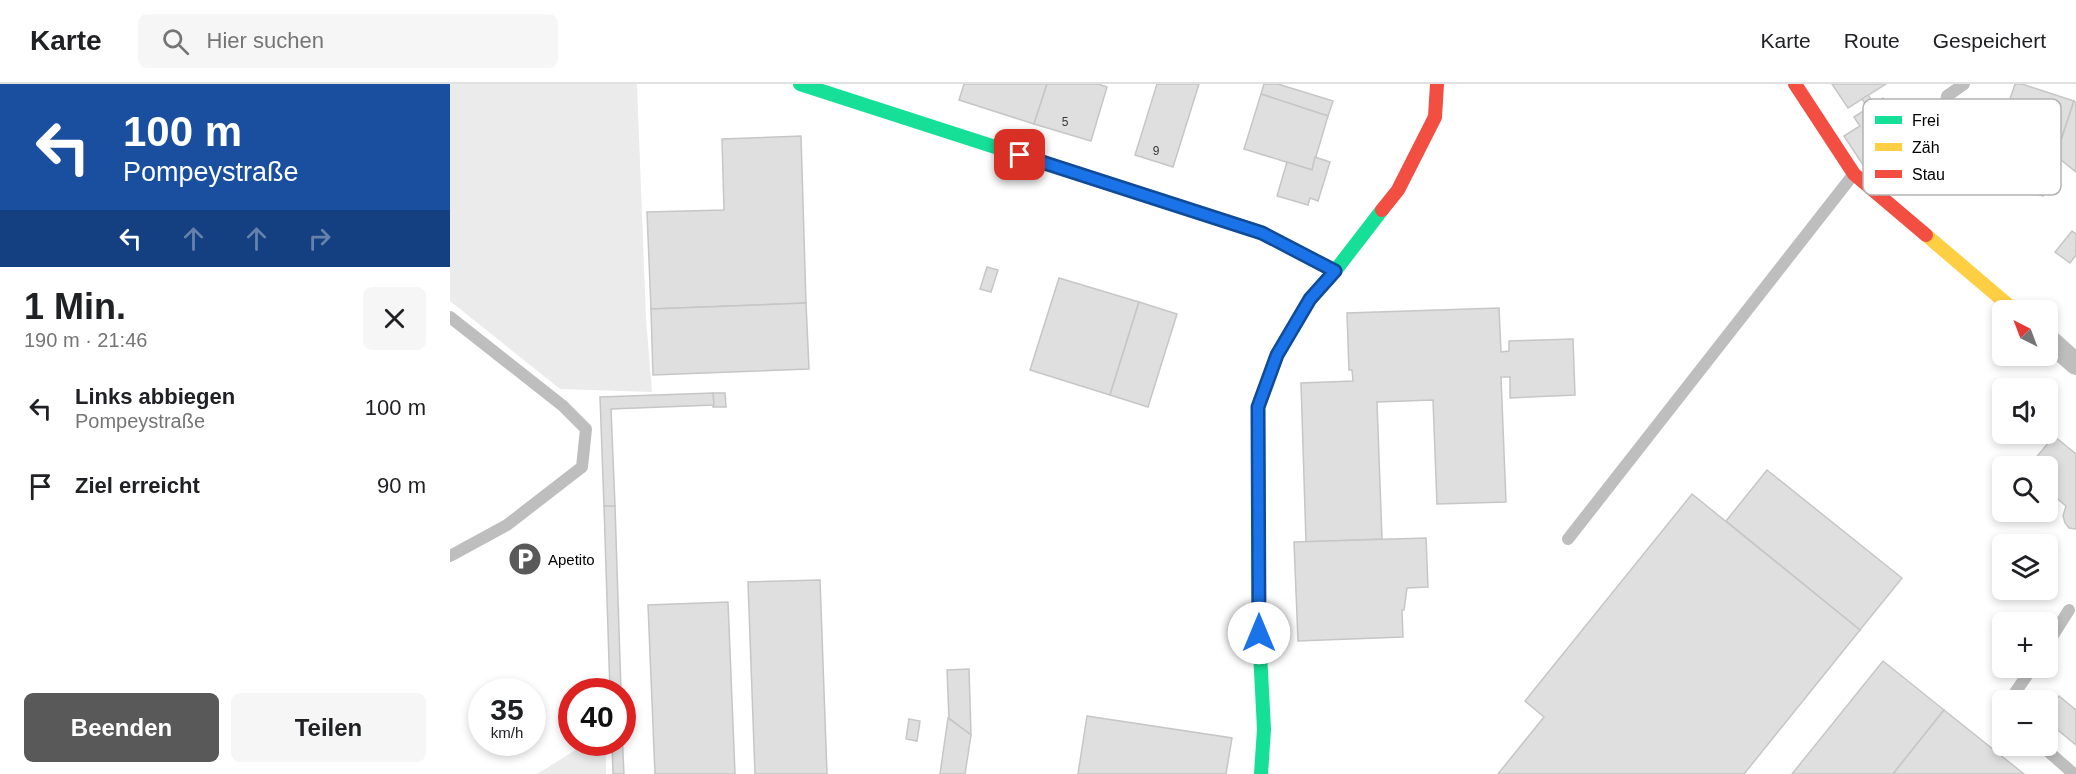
<!DOCTYPE html>
<html lang="de">
<meta charset="utf-8">
<style>
body{margin:0;font-family:Arial,sans-serif;background:#f6f6f6;color:#202124;height:100vh;display:flex;flex-direction:column;font-size:22px;white-space:nowrap}
*{box-sizing:border-box;margin:0}
p{font-size:20px;color:#757577}
.icon{flex:none;width:33px;height:33px;fill:none;stroke:currentColor;stroke-width:2;stroke-linecap:round;stroke-linejoin:round}
.map{position:relative;flex:1;overflow:hidden}
.panel{display:flex;flex-direction:column;background:#fff;width:450px}
.panel>*{flex:none}
.top-card{background:#1a4fa0;color:#fff;overflow:hidden}
.needle{width:39px;rotate:318deg}
.controls{position:absolute;left:1542px;top:216px;display:grid;gap:12px}
.controls a{display:grid;place-items:center;width:66px;height:66px;border-radius:9px;background:#fff;box-shadow:0 3px 9px #0003;font-size:30px}
.speed{position:absolute;left:18px;top:594px;display:flex;gap:12px;font-size:30px;font-weight:700;text-align:center}
.speed>*{display:grid;place-content:center;width:78px;height:78px;border-radius:50%;background:#fff;box-shadow:0 3px 9px #0003;line-height:1}
.speed small{font-size:15px;font-weight:400}
.speed .limit{border:9px solid #d22;background:#fff;color:#111}
.pin{position:absolute;display:grid;place-items:center;width:51px;height:51px;color:#fff;margin:-26px;border-radius:12px;box-shadow:0 3px 9px #0006}
.me{position:absolute;width:66px;margin:-33px;rotate:0deg;stroke-linejoin:round;filter:drop-shadow(0 0 4px #0008)}
.turn{display:flex;align-items:center;gap:21px;height:126px;padding:0 24px;font-size:27px}
.turn .icon{width:78px;height:78px;stroke-width:2.5}
.turn b{display:block;font-size:42px;line-height:51px}
.lanes{display:flex;align-items:center;height:57px;padding:0 24px;background:#0003;justify-content:center;gap:30px;direction:ltr}
.lanes .off{opacity:.35}
.round{display:grid;place-items:center;flex:none;width:63px;height:63px;border-radius:9px;background:#f6f6f6}
.headline{display:flex;align-items:center;justify-content:space-between;height:102px;padding:0 24px}
h1{font-size:36px;font-weight:800;line-height:45px}
.button{display:flex;gap:12px;margin-top:auto;padding:12px 24px}
.button a{flex:1;height:69px;border-radius:9px;background:#595959;color:#fff;font-size:24px;font-weight:800;line-height:69px;text-align:center}
.button a+a{background:#f6f6f6;color:#202124}
ul{padding:0;list-style:none}
li{display:flex;align-items:center;gap:18px;height:78px;padding:0 24px}
li div{flex:1}
li b{display:block;font-size:22px}
li em{font-style:normal}
header{display:flex;align-items:center;gap:36px;box-sizing:border-box;height:84px;padding:0 30px;background:#fff;border-bottom:2px solid #e0e0e0}
header strong{font-size:28px}
nav{display:flex;gap:33px;margin-inline-start:auto;font-size:21px}
.search{width:420px;height:54px;background:#f6f6f6;display:flex;align-items:center;gap:15px;box-sizing:border-box;padding:0 21px;border-radius:9px;color:#757577;font-size:22px}
main{display:flex;flex:1;min-height:0}
.map>svg:first-child{display:block}
.green{fill:#ebebeb}
.building{fill:#dfdfdf;stroke:#c6c6c6;stroke-width:1.5}
.lines{fill:none;stroke-linecap:round;stroke-linejoin:round}
.lane{stroke:#bebebe;stroke-width:12}
.street{stroke:#bebebe;stroke-width:22}
.fast{stroke:#16e098;stroke-width:14}
.slow{stroke:#ffcf43;stroke-width:14}
.jam{stroke:#f24e42;stroke-width:14}
.route-casing{stroke:#114b97;stroke-width:15}
.route{stroke:#1a73e8;stroke-width:10}
.labels{text-anchor:middle;dominant-baseline:central;stroke-width:4.5;stroke-linejoin:round;paint-order:stroke}
.number-label{font-size:12px;fill:#383838}
.poi-label{font-size:15px;fill:#000;stroke:#fff;text-anchor:start}
.key{fill:#fff;stroke:#b2b2b2;stroke-width:1.5}
.key-label{font-size:16px;fill:#000}
</style>
<header>
<strong>Karte</strong>
<div class="search"><svg class="icon" aria-label="search" viewBox="0 0 24 24"><circle cx="10" cy="10" r="6"/><path d="M15 15l6 6"/></svg>Hier suchen</div>
<nav><a>Karte</a><a>Route</a><a>Gespeichert</a></nav>
</header>
<main>
<section class="panel">
<div class="top-card">
<div class="turn"><svg class="icon" aria-label="left" viewBox="0 0 24 24"><path d="M17 20v-9H6M10 6l-5 5 5 5"/></svg><div><b>100 m</b>Pompeystraße</div></div>
<div class="lanes"><svg class="icon" aria-label="left" viewBox="0 0 24 24"><path d="M17 20v-9H6M10 6l-5 5 5 5"/></svg><svg class="icon off" aria-label="ahead" viewBox="0 0 24 24"><path d="M12 20V5M6 11l6-6 6 6"/></svg><svg class="icon off" aria-label="ahead" viewBox="0 0 24 24"><path d="M12 20V5M6 11l6-6 6 6"/></svg><svg class="icon off" aria-label="right" viewBox="0 0 24 24"><path d="M7 20v-9h11M14 6l5 5-5 5"/></svg></div>
</div>
<div class="headline"><div><h1>1 Min.</h1><p>190 m · 21:46</p></div><a class="round"><svg class="icon" aria-label="close" viewBox="0 0 24 24"><path d="M6 6l12 12M18 6L6 18"/></svg></a></div>
<ul>
<li><svg class="icon" aria-label="left" viewBox="0 0 24 24"><path d="M17 20v-9H6M10 6l-5 5 5 5"/></svg><div><b>Links abbiegen</b><p>Pompeystraße</p></div><em>100 m</em></li>
<li><svg class="icon" aria-label="arrive" viewBox="0 0 24 24"><path d="M6 21V4h12l-3 4 3 4H6"/></svg><div><b>Ziel erreicht</b></div><em>90 m</em></li>
</ul>
<div class="button"><a>Beenden</a><a>Teilen</a></div>
</section>
<div class="map">
<svg width="1626" height="690" viewBox="0 0 1626 690">
<rect width="100%" height="100%" fill="#fff"/>
<g class="green">
<path d="M0,0H187L196,234L202,308L110,305L0,217Z"/>
<path d="M137,659H156V690H87Z"/>
</g>
<g class="building">
<path d="M514,0H597L584,40L509,16Z"/>
<path d="M597,0H648L657,3L641,57L584,40Z"/>
<path d="M707,0H749L723,83L685,71Z"/>
<path d="M814,0H828L883,17L878,32L811,10Z"/>
<path d="M1382,0H1436L1398,24Z"/>
<path d="M1565,0H1572L1624,17L1605,73L1547,54Z"/>
<path d="M811,10L878,32L862,86L794,65Z"/>
<path d="M1418,11L1424,20L1433,14L1457,52L1413,81L1394,52L1410,42L1404,33L1418,24L1412,15Z"/>
<path d="M1624,17L1626,19V88L1606,72Z"/>
<path d="M351,52L356,219L201,225L197,128L274,126L272,55Z"/>
<path d="M1547,54L1605,73L1593,112L1534,93Z"/>
<path d="M865,73L880,78L868,117L860,114L858,121L827,112L837,78L862,86Z"/>
<path d="M1622,147L1626,150V171L1620,179L1605,168Z"/>
<path d="M537,183L548,186L541,208L530,205Z"/>
<path d="M609,194L689,218L660,311L580,286Z"/>
<path d="M689,218L727,230L698,323L660,311Z"/>
<path d="M356,219L359,285L203,291L201,225Z"/>
<path d="M1049,224L1051,268L1059,267V257L1123,255L1125,311L1060,314V293H1051L1056,418L987,420L983,316L927,318L932,455L856,458L851,299L903,297L902,286H899L897,229Z"/>
<path d="M263,309H275L276,323H263Z"/>
<path d="M263,309L264,321L161,325L165,422H154L150,313Z"/>
<path d="M1604,352L1626,370V445L1619,444L1615,439L1613,432L1616,422L1598,407V382H1579Z"/>
<path d="M1317,386L1452,494L1410,546L1276,437Z"/>
<path d="M1242,410L1410,546L1294,690H1048L1094,633L1075,617Z"/>
<path d="M154,422H165L171,608H160Z"/>
<path d="M976,454L978,503L957,504L954,526H952L953,553L848,557L844,458Z"/>
<path d="M370,496L377,690H305L298,498Z"/>
<path d="M278,518L285,690H205L198,521Z"/>
<path d="M1433,577L1494,626L1443,690H1342Z"/>
<path d="M519,585L521,651L499,634L497,586Z"/>
<path d="M1609,612L1626,626V661L1598,638V627Z"/>
<path d="M1494,626L1574,690H1443Z"/>
<path d="M637,632L782,654L776,690H628Z"/>
<path d="M498,634L521,651L515,690H490Z"/>
<path d="M459,635L470,637L467,657L456,655Z"/>
<path d="M172,648L174,690H163L162,658H172Z"/>
</g>
<g class="lines">
<g class="lane">
<path d="M1455,98L1486,74L1497,12L1514,0"/>
<path d="M0,233L113,322L136,345L132,383L57,441L0,472"/>
<path d="M1118,455L1403,91"/>
<path d="M1598,559L1619,526"/>
<path d="M1560,616L1582,584"/>
<path d="M1592,662L1624,690"/>
</g>
<path class="street" d="M1598,255L1626,280"/>
<g class="fast">
<path d="M350,0L812,149L885,187"/>
<path d="M811,690L814,645L809,549L808,323L827,271L860,215L885,187L932,126"/>
</g>
<path class="slow" d="M1476,151L1564,226"/>
<g class="jam">
<path d="M1345,0L1404,90L1476,151"/>
<path d="M932,126L948,106L985,33L987,0"/>
</g>
</g>
<g class="lines">
<defs>
<path id="route" d="M570,71L812,149L885,187L860,215L827,271L808,323L809,549"/>
</defs>
<use href="#route" class="route-casing"/>
<use href="#route" class="route"/>
</g>
<defs>
<symbol id="parking-disc" viewBox="-11 -11 22 22"><circle r="9.5" fill="#595959" stroke="#fff"/><path d="M-3.5-5.5H1a3.5 3.5 0 0 1 0 7H-1V5.5H-3.5ZM-1-3.4V-.6H.8a1.4 1.4 0 0 0 0-2.8Z" fill="#fff"/></symbol>
</defs>
<g fill-rule="evenodd">
<use href="#parking-disc" x="56" y="456" width="38" height="38"/>
</g>
<g class="labels">
<g class="number-label">
<text x="615" y="38">5</text>
<text x="706" y="67">9</text>
</g>
<g class="poi-label">
<text x="98" y="475">Apetito</text>
</g>
</g>
<rect x="1413" y="15" width="198" height="96" rx="9" class="key"/>
<rect x="1425" y="32" width="27" height="8" fill="#16e098"/>
<rect x="1425" y="59" width="27" height="8" fill="#ffcf43"/>
<rect x="1425" y="86" width="27" height="8" fill="#f24e42"/>
<g class="key-label">
<text x="1462" y="42">Frei</text>
<text x="1462" y="69">Zäh</text>
<text x="1462" y="96">Stau</text>
</g>
</svg>
<div class="controls">
<a><svg class="needle" viewBox="-14 -14 28 28"><path d="M0-13l5 13h-10z" fill="#e53935"/><path d="M0 13l5-13h-10z" fill="#757577"/></svg></a>
<a><svg class="icon" aria-label="sound" viewBox="0 0 24 24"><path d="M4 9h4l5-4v14l-5-4H4zM17 9q2 3 0 6"/></svg></a>
<a><svg class="icon" aria-label="search" viewBox="0 0 24 24"><circle cx="10" cy="10" r="6"/><path d="M15 15l6 6"/></svg></a>
<a><svg class="icon" aria-label="layers" viewBox="0 0 24 24"><path d="M12 4l9 5-9 5-9-5zM3 14l9 5 9-5"/></svg></a>
<a>+</a>
<a>−</a>
</div>
<div class="speed"><div>35<small>km/h</small></div><div class="limit">40</div></div>
<div class="pin" style="left:570px;top:71px;background:#d93025"><svg class="icon" aria-label="arrive" viewBox="0 0 24 24"><path d="M6 21V4h12l-3 4 3 4H6"/></svg></div>
<svg class="me" style="left:809px;top:549px" viewBox="-20 -20 40 40"><circle r="19" fill="#fff"/><path d="M0-13L10 11 0 6-10 11z" fill="#1a73e8"/></svg>
</div>
</main>
